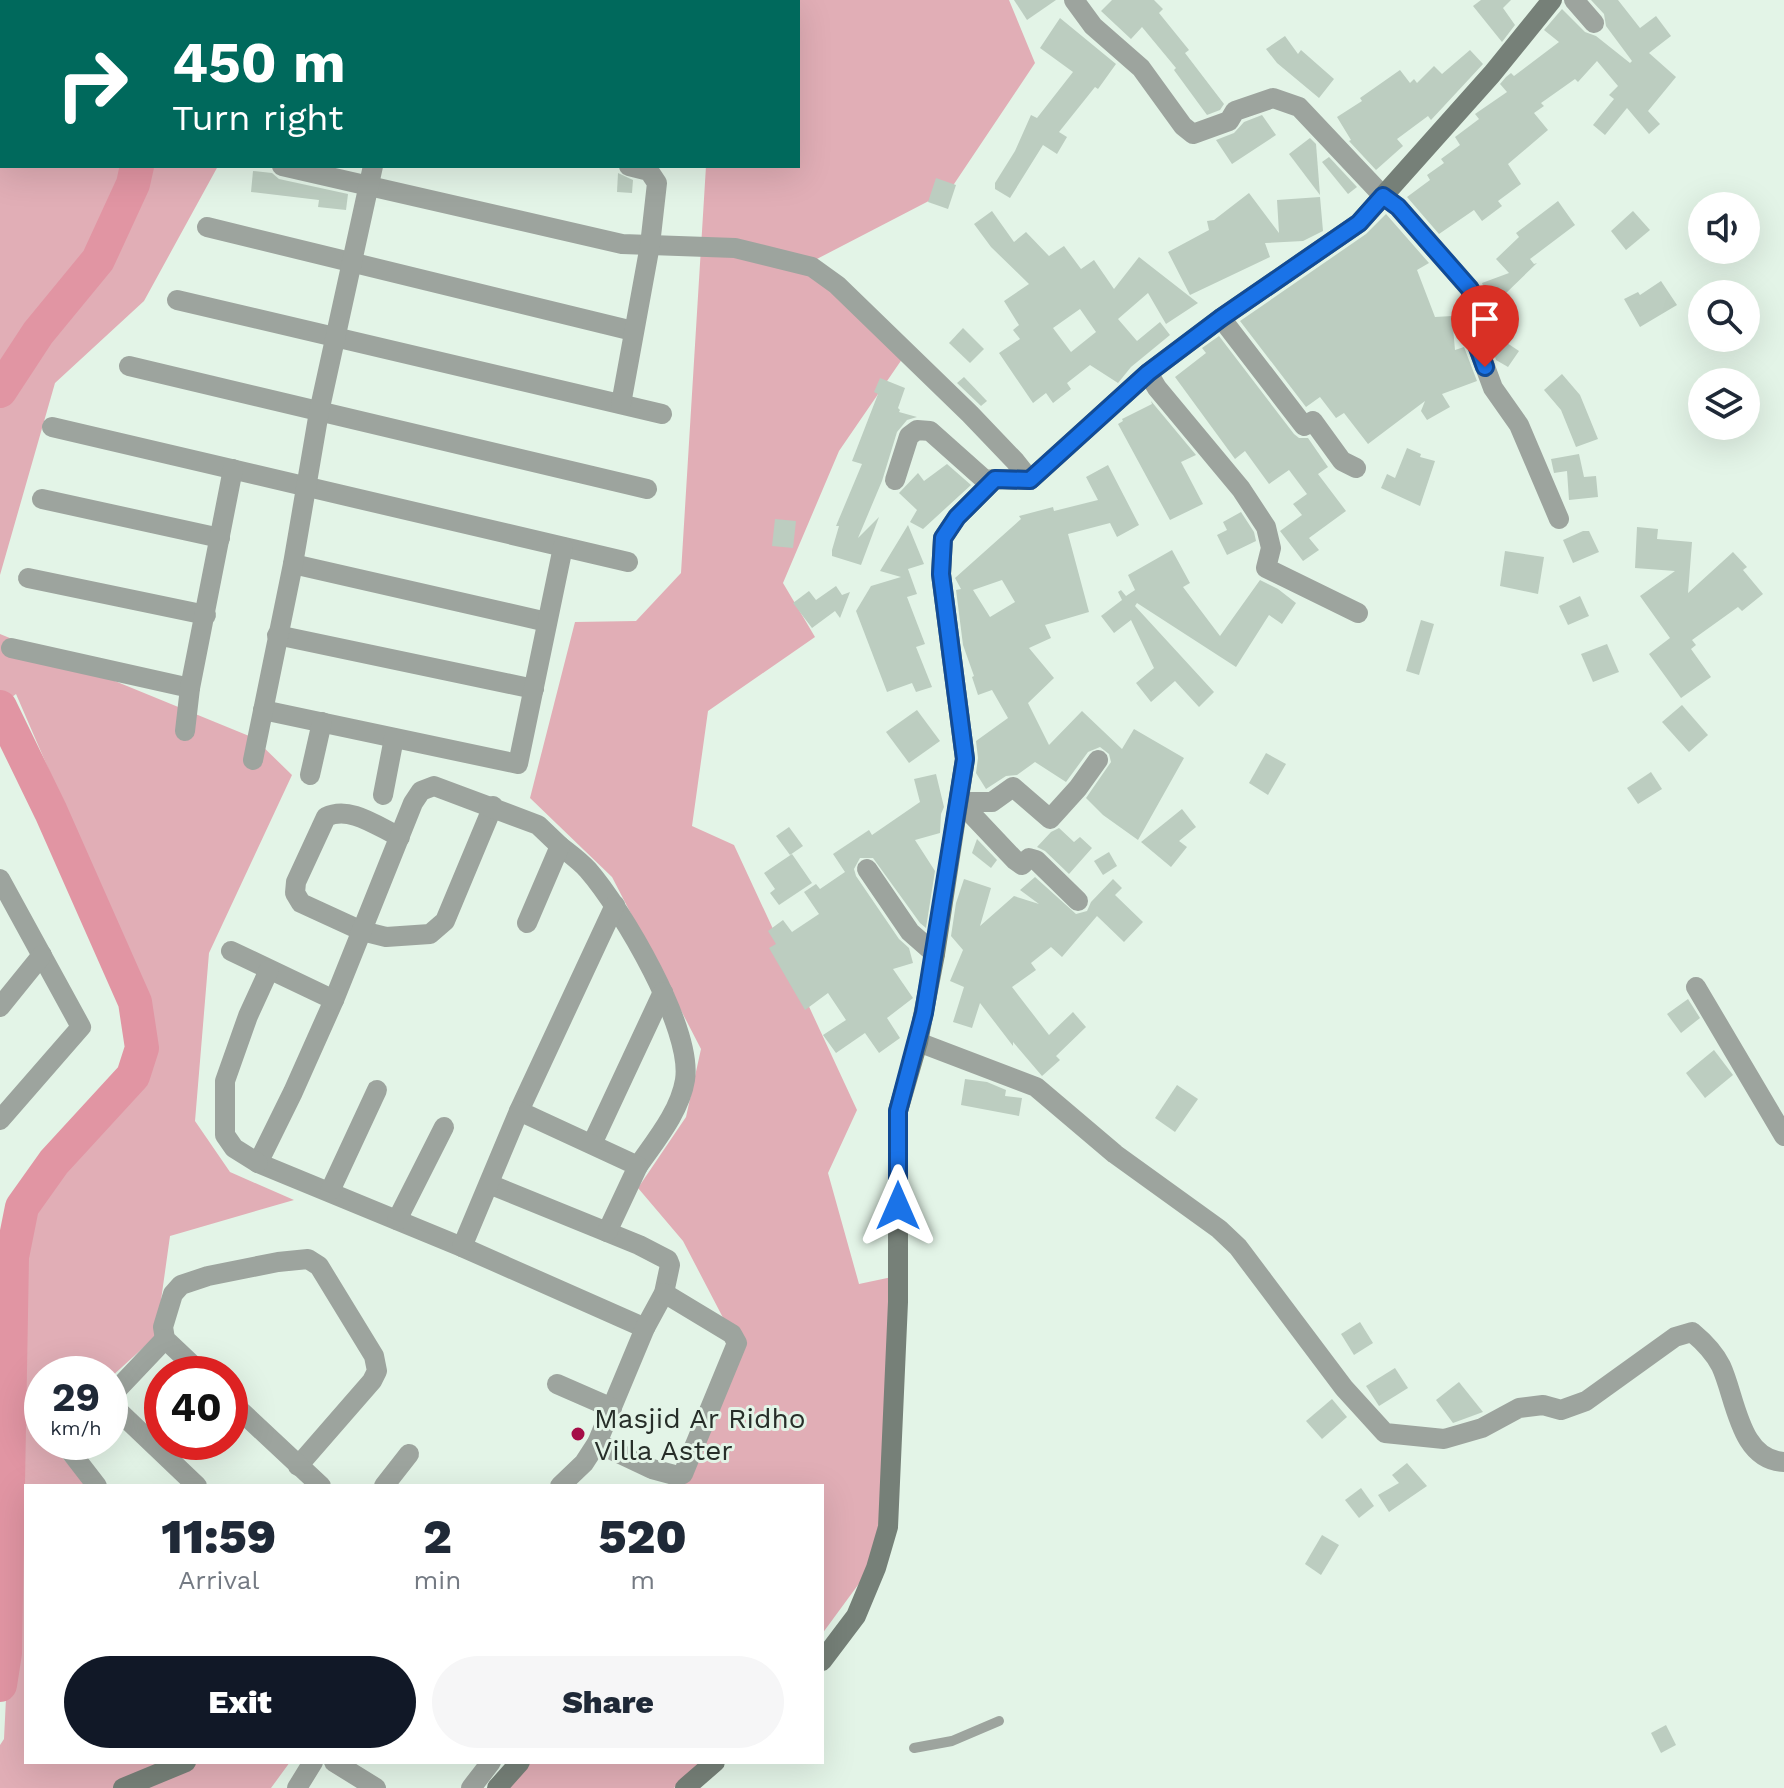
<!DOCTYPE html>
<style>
body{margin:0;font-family:"Work Sans",sans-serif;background:#f6f6f7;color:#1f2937;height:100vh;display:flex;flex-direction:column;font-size:30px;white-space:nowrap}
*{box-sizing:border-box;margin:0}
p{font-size:26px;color:#747a83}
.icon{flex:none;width:44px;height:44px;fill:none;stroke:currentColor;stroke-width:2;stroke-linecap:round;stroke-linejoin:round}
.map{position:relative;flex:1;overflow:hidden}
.details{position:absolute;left:24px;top:1484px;width:800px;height:280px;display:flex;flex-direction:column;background:#fff;border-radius:0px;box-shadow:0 8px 32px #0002}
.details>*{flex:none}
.hud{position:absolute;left:0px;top:0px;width:800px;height:168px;box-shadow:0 8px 32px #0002;background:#00695c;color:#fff;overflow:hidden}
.tools{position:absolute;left:1688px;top:192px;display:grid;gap:16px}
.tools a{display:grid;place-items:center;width:72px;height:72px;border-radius:50%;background:#fff;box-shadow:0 8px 32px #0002;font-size:40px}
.speed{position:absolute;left:24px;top:1356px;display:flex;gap:16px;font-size:40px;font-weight:700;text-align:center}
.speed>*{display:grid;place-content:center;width:104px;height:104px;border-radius:50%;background:#fff;box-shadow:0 8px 32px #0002;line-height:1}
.speed small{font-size:20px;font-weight:400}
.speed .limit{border:12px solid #d22;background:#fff;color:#111}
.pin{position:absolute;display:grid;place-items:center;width:68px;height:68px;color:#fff;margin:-82px -34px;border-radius:50% 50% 50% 0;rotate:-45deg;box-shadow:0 0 8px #0007}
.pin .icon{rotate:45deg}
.me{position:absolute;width:88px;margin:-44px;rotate:0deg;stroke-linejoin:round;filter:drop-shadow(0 0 6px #0008)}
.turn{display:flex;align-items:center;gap:28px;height:168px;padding:0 40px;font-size:36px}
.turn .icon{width:104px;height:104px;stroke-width:2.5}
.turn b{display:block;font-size:56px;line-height:68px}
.eta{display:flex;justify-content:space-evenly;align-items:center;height:136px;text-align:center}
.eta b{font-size:48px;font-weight:800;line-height:56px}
.cta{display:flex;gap:16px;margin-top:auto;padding:16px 40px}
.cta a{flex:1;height:92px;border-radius:48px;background:#111827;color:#fff;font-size:32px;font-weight:800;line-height:92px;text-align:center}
.cta a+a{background:#f6f6f7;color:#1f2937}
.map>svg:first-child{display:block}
.green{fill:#e1aeb6}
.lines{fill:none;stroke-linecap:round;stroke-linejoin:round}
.river{stroke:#e195a3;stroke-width:34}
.building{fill:#bccdc0;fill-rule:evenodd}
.lane{stroke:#9da49e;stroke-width:10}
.street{stroke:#9da49e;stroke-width:20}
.secondary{stroke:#768078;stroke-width:20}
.route-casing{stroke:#114b97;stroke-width:20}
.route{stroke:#1a73e8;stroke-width:14}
.poi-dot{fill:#a50d47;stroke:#e3f4e7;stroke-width:3}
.labels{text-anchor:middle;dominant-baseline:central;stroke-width:6;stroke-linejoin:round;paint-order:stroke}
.poi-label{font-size:28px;fill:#272e29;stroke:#e3f4e7;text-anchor:start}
</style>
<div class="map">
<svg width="1784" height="1788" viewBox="0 0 1784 1788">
<rect width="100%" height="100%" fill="#e3f4e7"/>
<g class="green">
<path d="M0,0H355L2,2V166H218L144,301L55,383L0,575Z"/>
<path d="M717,0H1009L1035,63L950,190L813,261L909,349L839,451L783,583L815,637L708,711L692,826L734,845L857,1110L828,1173L859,1284L892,1277L886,1497L866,1574L822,1634V1486H682V1473L731,1333L683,1241L638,1188L686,1117L701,1049L612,877L530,798L575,622L636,621L681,573L706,166H798V2H717Z"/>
<path d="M0,634L254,738L292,775L209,953L195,1121L230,1172L294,1200L170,1236L156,1336L110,1378V1374H42V1442H48L88,1486H26V1762H290L271,1788H0V1745L4,1739L28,1255L37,1204L144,1086L152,1008L16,694L0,706Z"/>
<path d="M508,1762H701L674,1788H487Z"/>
</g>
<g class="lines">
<g class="river">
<path d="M246,2L249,0"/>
<path d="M0,391L38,333L98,260L133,184L137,166"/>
<path d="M0,707L51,812L135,1002L142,1048L133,1076L54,1162L22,1207L12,1257L5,1653L0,1685"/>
</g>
</g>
<g class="building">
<path d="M1014,0H1056L1027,20Z"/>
<path d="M1112,0H1154L1163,9L1159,13L1189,50L1185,53L1224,104L1220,110L1207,115L1174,70L1176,68L1142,27L1131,39L1101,11Z"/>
<path d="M1481,0H1511L1503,8L1515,25L1502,42L1473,6Z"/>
<path d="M1591,0H1618L1640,28L1656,16L1671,36L1649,53L1676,77L1648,111L1660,124L1649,134L1627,108L1605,135L1593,125L1614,99L1609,95L1618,86L1597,61L1578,82L1575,79L1541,103L1544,106L1534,113L1548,130L1508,164L1521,184L1498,201L1502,206L1482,221L1474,210L1439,234L1407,197L1430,180L1427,175L1444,163L1441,159L1460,145L1455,137L1479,119L1475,114L1507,92L1500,84L1506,77L1511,73L1514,76L1559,42L1544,30L1562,9L1585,32L1596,36L1630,63L1632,61L1606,26L1604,14Z"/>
<path d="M1060,18L1116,64L1098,89L1095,87L1059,132L1067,137L1057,154L1043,145L1010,198L995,189V183L1015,151L1031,115L1037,118L1073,72L1040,48Z"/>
<path d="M1285,36L1298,54L1301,50L1334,79L1319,98L1277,63L1266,49Z"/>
<path d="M1470,50L1483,64L1431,120L1428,116L1397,139L1403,146L1376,170L1349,141L1351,140L1337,117L1362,101L1360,98L1400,70L1410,83L1414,79L1417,83L1434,66L1442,74Z"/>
<path d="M1262,115L1276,135L1232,164L1216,140L1234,133L1244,122Z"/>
<path d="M1310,138L1316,144L1320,195L1289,154Z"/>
<path d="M1329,157L1357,187L1348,194L1322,162Z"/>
<path d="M253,171L272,173L279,179L348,194L346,210L318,207L319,200L251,192Z"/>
<path d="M618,173L633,180L632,193L617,192Z"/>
<path d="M936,178L956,185L948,209L928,202Z"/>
<path d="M1249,193L1279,233L1277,200L1320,197L1323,231L1303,241L1265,243L1270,257L1190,295L1168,252L1209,230L1207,221L1214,220Z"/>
<path d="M1558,201L1575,225L1530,259L1534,264L1537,263L1503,296L1489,301L1482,283L1509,273L1496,259L1519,237L1516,233Z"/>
<path d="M992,211L1014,242L1026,232L1049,256L1064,246L1081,269L1094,260L1114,289L1139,257L1198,303L1166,324L1148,293L1118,319L1137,341L1160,322L1170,335L1131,367L1118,383L1090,365L1067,383L1071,389L1053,403L1046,393L1033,403L999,353L1020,339L1013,330L1019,325L1004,301L1029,284L991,247L974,224ZM1080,309L1096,332L1071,352L1053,328Z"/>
<path d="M1633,211L1650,230L1626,250L1611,231Z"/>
<path d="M1386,214L1429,263L1417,270L1435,317L1452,316L1455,350L1464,347L1477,381L1442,394L1450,407L1427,420L1421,411L1425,401L1368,444L1344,413L1336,418L1320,397L1306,407L1240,321L1366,234Z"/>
<path d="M1661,281L1677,305L1640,327L1624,299L1638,292L1640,295Z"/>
<path d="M963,328L984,349L970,363L949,343Z"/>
<path d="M1219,336L1294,434L1299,438H1308L1328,467L1318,474L1346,511L1309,538L1319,550L1303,561L1280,531L1302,515L1293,504L1307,494L1289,470L1269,484L1245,451L1235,459L1175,377L1206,353L1202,348Z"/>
<path d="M1501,339L1519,351L1508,367L1496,360L1493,351Z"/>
<path d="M1562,374L1580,395L1598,439L1576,447L1561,410L1544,390Z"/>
<path d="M964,377L987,401L981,406L957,383Z"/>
<path d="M880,378L905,388L898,408L900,410L899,412L917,417L907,420L897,432L882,481L858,538L879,517L861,565L832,556V550L839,526H836L862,464L852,461L878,394L874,392Z"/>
<path d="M1151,401L1196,455L1181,462L1203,504L1170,520L1118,424L1123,421L1122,419L1152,404Z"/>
<path d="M1407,448L1421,454L1420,457L1435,461L1420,506L1381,488L1387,474L1395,478Z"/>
<path d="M1579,454L1584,477L1596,476L1598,497L1569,500L1567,471L1554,473L1551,459Z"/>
<path d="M947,464L971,485L923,529L910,522L917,510L899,493L918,473L924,481Z"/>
<path d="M1108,465L1139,525L1117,537L1110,523L1068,534L1089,612L1045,625L1051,638L1029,648L1054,678L1028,703L1049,745L1082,711L1122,749L1134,729L1184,758L1138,840L1103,815L1086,798L1111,762L1109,754L1100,747L1088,752L1066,782L1035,762L1017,775L1006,776L986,789L976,773L978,758L976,741L1008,718L992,690L978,695L972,677L974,676L963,645L956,590L961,589L955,578L1021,519L1019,516L1053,507L1054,511L1098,500L1086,477ZM1002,580L1015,602L990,617L973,590Z"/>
<path d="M1241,512L1254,532L1256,541L1227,555L1217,535L1227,530L1223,522Z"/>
<path d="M775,519L796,521L793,548L772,546Z"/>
<path d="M908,525L924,564L908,569L917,594L907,597L925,644L916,647L932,687L916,692L912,683L887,692L856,611L871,586L901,577L880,571Z"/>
<path d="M1637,527L1658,529L1657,539L1692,542L1688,593L1733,552L1747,567L1743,570L1763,594L1742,611L1738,607L1692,640L1696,645L1691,649L1711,677L1681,698L1649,654L1670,638L1640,596L1675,571L1635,568Z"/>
<path d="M1583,531H1589L1599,552L1573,563L1563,540Z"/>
<path d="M1172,550L1190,583L1183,587L1220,636L1260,580L1278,589L1296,603L1282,624L1269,615L1236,667L1137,603L1135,606L1214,692L1199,707L1175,681L1151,702L1136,683L1154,668L1131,620L1114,633L1101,616L1122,600L1118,592L1121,590L1126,596L1135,590L1128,575Z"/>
<path d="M1505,551L1544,557L1538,594L1500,586Z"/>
<path d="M836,586L842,595L850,592L840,618L835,611L812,628L793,603L809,591L816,600Z"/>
<path d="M1580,596L1589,616L1568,625L1559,606Z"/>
<path d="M1421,620L1434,624L1419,675L1406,671Z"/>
<path d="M1607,644L1619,672L1593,682L1581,654Z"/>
<path d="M1682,705L1708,735L1689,752L1662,722Z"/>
<path d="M917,710L940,741L909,763L886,732Z"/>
<path d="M1266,753L1286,764L1268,795L1249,783Z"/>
<path d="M1651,772L1662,789L1638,804L1627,788Z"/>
<path d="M936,774L944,807L941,814L940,833L915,840L935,871L926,928L920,923L873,858H860L854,869L856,876L899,939L909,948L913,963L893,969L913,998L887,1018L900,1038L879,1053L865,1033L836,1053L823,1035L846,1020L828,993L805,1010L769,948L776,944L768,931L783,920L792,932L819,914L804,892L816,884L820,889L845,872L833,854L869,830L872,835L920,802L914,779Z"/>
<path d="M1182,809L1196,827L1179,841L1187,847L1171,867L1141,842Z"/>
<path d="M789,827L803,846L790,855L776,836Z"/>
<path d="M1059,828L1074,842L1080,837L1092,848L1069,874L1045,851L1037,847L1051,832Z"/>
<path d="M977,839L997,860L991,868L972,853Z"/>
<path d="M1109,852L1117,866L1103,875L1094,861Z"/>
<path d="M792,854L812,883L779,905L770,893L775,889L764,873Z"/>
<path d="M1035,877L1076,914L1087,911L1091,902L1113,879L1122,888L1115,895L1143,922L1124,942L1097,916L1062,957L1051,947L1031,963L1036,970L1012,987L1049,1035L1073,1012L1086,1027L1056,1056L1060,1060L1042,1076L1013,1042V1046L980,1003L972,1028L953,1022L964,987L950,981L963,950L951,936L956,903L964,879L991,888L980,926L1014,896L1039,904L1020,890Z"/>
<path d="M1688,999L1700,1018L1681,1033L1667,1014Z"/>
<path d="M1714,1050L1733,1075L1705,1098L1686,1073Z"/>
<path d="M965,1079L987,1082L1006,1090L1005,1096L1022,1098L1019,1116L961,1105Z"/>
<path d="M1177,1085L1198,1099L1175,1132L1155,1118Z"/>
<path d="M1360,1322L1373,1343L1354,1355L1341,1334Z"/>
<path d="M1395,1368L1408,1388L1379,1406L1366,1386Z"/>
<path d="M1459,1382L1483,1412L1453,1423L1436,1400Z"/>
<path d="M1332,1399L1347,1417L1322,1439L1306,1421Z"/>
<path d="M1407,1463L1427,1486L1389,1512L1378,1495L1399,1483L1392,1475Z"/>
<path d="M1361,1488L1374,1506L1359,1518L1345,1500Z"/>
<path d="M1322,1535L1339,1545L1321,1575L1305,1564Z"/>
<path d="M1666,1725L1676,1745L1661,1753L1651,1733Z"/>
</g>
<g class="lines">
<path class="lane" d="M914,1748L952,1741L999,1721"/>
<g class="street">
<path d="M380,0V2"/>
<path d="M1074,0L1093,26L1141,68L1183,126L1193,134L1229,121L1235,111L1273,98L1299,107L1383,196L1398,207L1470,289L1477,316V345L1493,388L1519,425L1559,519"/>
<path d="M1574,0L1594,23"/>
<path d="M596,2L597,0"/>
<path d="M282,166L622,244L735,248L812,267L837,285L970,414L1015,461L1030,480"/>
<path d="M207,227L633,331"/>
<path d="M177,300L662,414"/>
<path d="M1221,318L1304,426L1313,421L1342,461L1356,468"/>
<path d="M129,366L647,489"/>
<path d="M1148,373L1157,388L1241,489L1266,527L1271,548L1266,568L1358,613"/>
<path d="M621,404L650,245L657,183L649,171L629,166"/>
<path d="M52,427L628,562"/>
<path d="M895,480L909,436L917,430L930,431L985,480L995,479"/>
<path d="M42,499L220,538"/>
<path d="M293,564L547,622"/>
<path d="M28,578L206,615"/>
<path d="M277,635L534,689"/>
<path d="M11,648L190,688"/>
<path d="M263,710L518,764L563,547"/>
<path d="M185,731L190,688L233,469"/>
<path d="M253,760L293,564L319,412L373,166"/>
<path d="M310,775L322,722"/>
<path d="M383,795L394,738"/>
<path d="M400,837C378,827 350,805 326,817L296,882L295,893L301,903L362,931L386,937L430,934L445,921L493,806"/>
<path d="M560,846C570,854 580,861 588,870C622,909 693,1029 685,1080C680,1111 656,1140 638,1166"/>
<path d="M867,869L910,932L935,954"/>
<path d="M0,879L81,1027L0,1120"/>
<path d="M1078,901L1036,860L1029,858L1022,865L1015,860L960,802H992L1013,787L1050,819L1078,788L1098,760"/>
<path d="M527,923L560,846L538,825L434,786L421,791L413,803L334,1000L293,1092L258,1163L462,1247L645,1328"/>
<path d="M231,951L334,1000"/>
<path d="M1696,987L1784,1136"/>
<path d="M0,1007L42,955"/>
<path d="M918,1042L1036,1087L1115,1154L1219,1229L1238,1247L1344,1388L1385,1433L1444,1439L1482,1428L1519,1408L1543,1405L1561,1410L1586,1401L1675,1337L1692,1332C1704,1342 1714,1352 1721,1366C1736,1398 1739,1460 1784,1462"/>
<path d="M519,1111L615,905"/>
<path d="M592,1144L663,992"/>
<path d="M258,1163L234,1148L225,1135V1081L248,1016L269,970"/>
<path d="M489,1184L639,1245L668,1260L670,1265L664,1293L645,1328L597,1443L584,1463L560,1486"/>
<path d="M330,1191L377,1090"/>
<path d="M397,1220L444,1127"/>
<path d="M462,1247L519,1111L638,1166L607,1232"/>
<path d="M202,1374L165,1339L163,1327L173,1294L181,1285L208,1276L278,1262L308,1259L319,1266L374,1356L377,1371L372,1381L298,1466"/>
<path d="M557,1384L612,1408"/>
<path d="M110,1397L165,1339"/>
<path d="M230,1401L321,1486"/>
<path d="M110,1403L197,1486"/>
<path d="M63,1442L97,1486"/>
<path d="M597,1443L652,1469L678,1476L683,1474L737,1343L732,1334L664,1293"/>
<path d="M384,1486L409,1454"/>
<path d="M334,1762L376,1788"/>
<path d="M297,1788L313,1762"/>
<path d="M471,1788L491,1762"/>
</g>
<g class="secondary">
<path d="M822,1661L856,1616L876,1568L888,1527L898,1302V1111L918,1042L935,954L965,759L941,574L943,538L957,517L995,479L1030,480L1148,373L1221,318L1359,223L1492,74L1552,0"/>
<path d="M123,1788L186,1762"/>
<path d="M497,1788L520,1762"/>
<path d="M685,1788L715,1762"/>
</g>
</g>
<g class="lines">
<defs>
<path id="route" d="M898,1206V1111L924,1013L965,759L941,574L943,538L957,517L995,479L1030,480L1148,373L1221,318L1359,223L1383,196L1398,207L1470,289L1477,316V345L1485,367"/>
</defs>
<use href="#route" class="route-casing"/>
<use href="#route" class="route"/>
</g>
<circle class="poi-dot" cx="578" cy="1434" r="8"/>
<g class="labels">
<g class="poi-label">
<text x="594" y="1418">Masjid Ar Ridho<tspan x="594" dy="32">Villa Aster</tspan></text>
</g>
</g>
</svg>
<div class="tools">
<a><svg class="icon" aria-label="sound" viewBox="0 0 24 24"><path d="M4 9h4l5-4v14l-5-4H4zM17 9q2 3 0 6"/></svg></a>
<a><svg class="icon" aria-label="search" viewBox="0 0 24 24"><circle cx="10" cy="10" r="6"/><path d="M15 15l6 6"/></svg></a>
<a><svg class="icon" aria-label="layers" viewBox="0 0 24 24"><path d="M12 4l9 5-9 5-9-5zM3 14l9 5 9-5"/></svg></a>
</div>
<div class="speed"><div>29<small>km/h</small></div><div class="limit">40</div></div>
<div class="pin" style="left:1485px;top:367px;background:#d93025"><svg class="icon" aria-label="arrive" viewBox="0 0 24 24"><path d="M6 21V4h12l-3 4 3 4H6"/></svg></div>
<svg class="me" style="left:898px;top:1206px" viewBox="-20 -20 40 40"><path d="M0-17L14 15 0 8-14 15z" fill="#1a73e8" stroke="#fff" stroke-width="4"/></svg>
<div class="hud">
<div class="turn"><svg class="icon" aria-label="right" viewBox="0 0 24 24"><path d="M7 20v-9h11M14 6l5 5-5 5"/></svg><div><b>450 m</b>Turn right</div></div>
</div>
<section class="details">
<div class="eta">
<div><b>11:59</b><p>Arrival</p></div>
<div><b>2</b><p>min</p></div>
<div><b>520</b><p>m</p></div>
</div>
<div class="cta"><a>Exit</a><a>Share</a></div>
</section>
</div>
